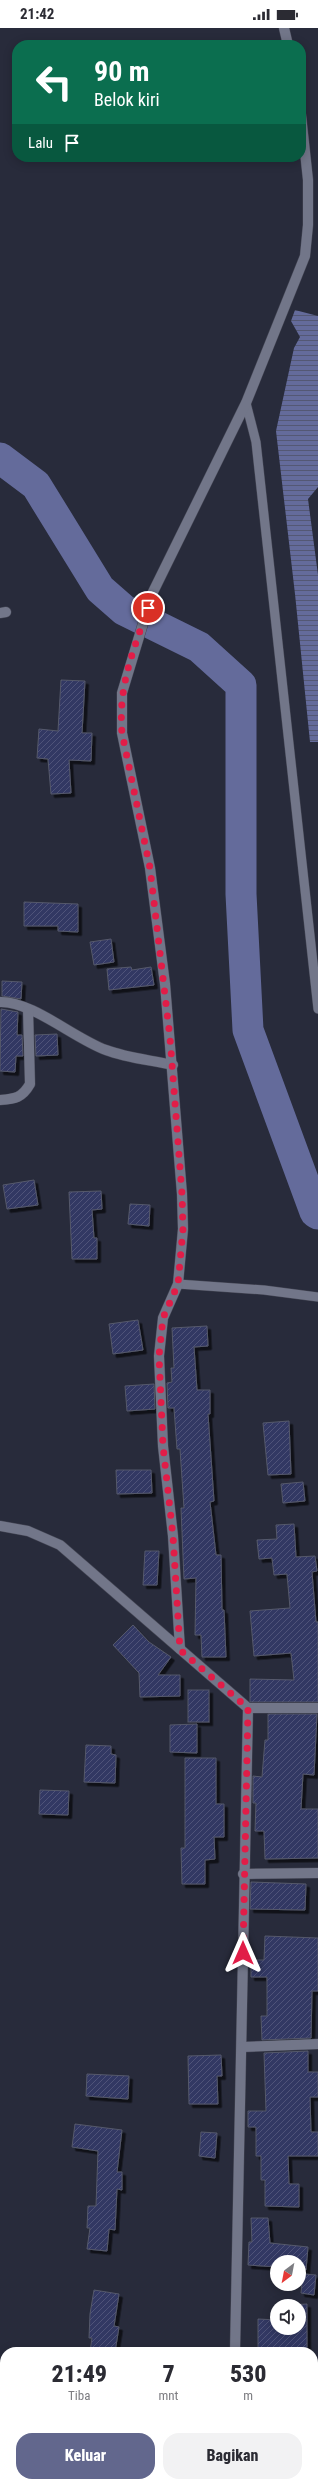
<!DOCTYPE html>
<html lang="id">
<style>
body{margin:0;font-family:"Roboto Condensed",sans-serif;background:#f2f2f3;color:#2b2b33;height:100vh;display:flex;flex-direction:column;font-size:15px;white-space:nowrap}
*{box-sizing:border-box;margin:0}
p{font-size:13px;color:#7c7c81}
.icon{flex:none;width:22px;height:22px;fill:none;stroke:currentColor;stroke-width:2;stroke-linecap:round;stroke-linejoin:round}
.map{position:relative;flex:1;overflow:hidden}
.details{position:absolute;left:0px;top:2319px;width:318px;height:140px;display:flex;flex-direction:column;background:#fff;border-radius:16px 16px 0 0;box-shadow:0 2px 10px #0003}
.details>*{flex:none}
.guide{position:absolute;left:12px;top:12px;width:294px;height:122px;border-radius:16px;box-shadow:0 2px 10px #0003;background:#0b6e4f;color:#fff;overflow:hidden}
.needle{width:26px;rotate:212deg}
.buttons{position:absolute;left:270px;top:2227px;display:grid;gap:8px}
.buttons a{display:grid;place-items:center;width:36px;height:36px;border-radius:50%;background:#fff;box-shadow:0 2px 10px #0003;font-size:20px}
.pin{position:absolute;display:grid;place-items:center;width:34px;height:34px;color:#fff;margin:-17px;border:2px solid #fff;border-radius:50%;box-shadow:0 1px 4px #0007}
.me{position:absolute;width:44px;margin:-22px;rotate:0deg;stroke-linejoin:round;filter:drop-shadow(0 0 3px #0008)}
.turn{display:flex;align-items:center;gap:14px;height:84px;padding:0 16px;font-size:18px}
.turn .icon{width:52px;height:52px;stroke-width:2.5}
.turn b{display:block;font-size:28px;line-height:34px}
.then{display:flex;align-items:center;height:38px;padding:0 16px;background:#0003;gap:8px;font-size:15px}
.eta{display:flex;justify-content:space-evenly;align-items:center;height:68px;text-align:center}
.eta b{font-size:24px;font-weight:800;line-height:28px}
.button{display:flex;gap:8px;margin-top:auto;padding:8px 16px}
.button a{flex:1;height:46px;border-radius:16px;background:#62678d;color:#fff;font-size:16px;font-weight:800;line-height:46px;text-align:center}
.button a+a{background:#f2f2f3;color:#2b2b33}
.status{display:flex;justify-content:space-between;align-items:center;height:28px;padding:0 20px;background:#fff;direction:ltr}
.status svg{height:11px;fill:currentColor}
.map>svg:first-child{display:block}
.pitch{fill:#4c5179}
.water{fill:url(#water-rules)}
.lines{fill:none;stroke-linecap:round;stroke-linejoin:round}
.river{stroke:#646b9b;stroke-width:31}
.building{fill:url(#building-hatch);stroke:#55596b;filter:url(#shadow)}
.lane-casing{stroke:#444654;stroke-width:10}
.street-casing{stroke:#444654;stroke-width:11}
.lane{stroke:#727689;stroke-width:9}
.street{stroke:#727689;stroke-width:10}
.route{stroke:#e11d48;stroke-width:7;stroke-dasharray:0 12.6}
</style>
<div class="status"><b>21:42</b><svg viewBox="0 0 49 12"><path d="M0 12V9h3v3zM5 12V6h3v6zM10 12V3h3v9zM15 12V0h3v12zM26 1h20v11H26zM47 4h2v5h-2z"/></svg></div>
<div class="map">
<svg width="318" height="2459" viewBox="0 0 318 2459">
<defs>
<pattern id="water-rules" width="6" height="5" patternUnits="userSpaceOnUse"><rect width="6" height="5" fill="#646b9b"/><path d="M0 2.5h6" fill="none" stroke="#545874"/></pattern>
<pattern id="building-hatch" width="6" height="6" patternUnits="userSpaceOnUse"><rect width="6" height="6" fill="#333763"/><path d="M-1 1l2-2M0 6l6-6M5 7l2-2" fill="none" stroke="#505379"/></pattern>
<filter id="shadow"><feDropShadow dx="3.5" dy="3.5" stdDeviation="0" flood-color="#0009"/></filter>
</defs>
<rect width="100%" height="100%" fill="#282b3b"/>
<path class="pitch" d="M99,2457V2459H0Z"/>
<path class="water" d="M295,282L318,288V459L308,471L318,547V714H310L295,566L276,403L294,320L300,309L291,293Z"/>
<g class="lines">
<path class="river" d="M0,430L36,457L100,561L124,582L199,619L241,657V866L248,1002L315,1184L318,1186"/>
</g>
<g class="building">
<path d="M61,652L85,653L82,705H92L91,733L69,732L71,765L51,766L48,731L37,730L39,701L58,703Z"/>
<path d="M24,874L78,876V904L58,903V898H24Z"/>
<path d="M111,911L114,934L94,937L90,914Z"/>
<path d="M131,939L132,942L151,939L154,957L109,962L107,941Z"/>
<path d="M2,953L22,954L21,971L2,968Z"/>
<path d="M1,981L18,984L17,1007H22L23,1028H16L15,1044L0,1043Z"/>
<path d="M57,1006L58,1027L36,1028L35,1007Z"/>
<path d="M34,1152L38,1177L7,1181L3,1157Z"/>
<path d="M101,1163L102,1181L92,1182L94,1210H97V1231H72L69,1164Z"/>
<path d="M130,1176L150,1177L149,1198L128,1196Z"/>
<path d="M138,1292L143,1322L113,1326L109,1296Z"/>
<path d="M207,1298L208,1318L194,1319L197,1362H210V1386H208L214,1473L210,1474L216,1527H221L222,1582H224L226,1629H202L201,1607H195L196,1550L184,1551L181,1480H184L180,1421H177L174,1380H168L167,1355L172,1354L171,1340H174L172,1300Z"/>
<path d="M154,1356L155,1381L127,1383L125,1358Z"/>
<path d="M289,1393L291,1446L268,1447L263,1395Z"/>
<path d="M116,1442H151L152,1465L117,1466Z"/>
<path d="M303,1454L305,1473L283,1475L281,1456Z"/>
<path d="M294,1496L296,1529L315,1528L317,1543L312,1544L316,1594H318V1674H250V1651L294,1652L291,1625L254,1628L250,1583L290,1580L287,1546L274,1547L272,1530L259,1531L257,1512L277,1511L276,1497Z"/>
<path d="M145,1523H159L157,1557H143Z"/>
<path d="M133,1597L149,1614L171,1629L158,1647H180V1668L140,1669L139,1645L113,1617Z"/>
<rect x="188" y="1662" width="21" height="32"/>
<path d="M268,1686H317L314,1747L303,1746L301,1781H318V1830L265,1831L264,1803H255L256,1775H253V1748L262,1749L265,1712H268Z"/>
<path d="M197,1696V1725L170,1724V1697Z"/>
<path d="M86,1717L111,1718V1726L116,1727L115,1755L84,1754Z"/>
<path d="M185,1730H216V1776H224V1809H214L215,1831L205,1832V1856H182L181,1820H185Z"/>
<path d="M40,1762L69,1763L68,1787L39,1786Z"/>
<path d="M251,1854L306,1856L305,1882L250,1881Z"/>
<path d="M265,1908L318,1910V1963H312L311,2010L262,2012L261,1988H267V1949H251V1932H264Z"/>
<path d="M308,2023V2044H318V2069H310L311,2104H318V2128H288L289,2156H299V2179L265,2178V2152H261V2128H256V2099H248V2083H266L264,2025Z"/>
<path d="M221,2027L222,2048H217L218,2076H189L188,2028Z"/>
<path d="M87,2046L129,2048L128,2071L86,2068Z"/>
<path d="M75,2096L122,2102L117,2144H122V2162L117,2161L115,2202L109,2201L107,2223L87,2221L90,2200H87L88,2178H96L98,2123L72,2119Z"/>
<path d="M201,2104L217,2105L215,2130L199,2128Z"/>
<path d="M251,2190H268L270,2215L308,2219L306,2242L299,2241V2234H277V2239L248,2237L249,2214H252Z"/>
<path d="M303,2246L316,2247L314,2267L301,2265Z"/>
<path d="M94,2262L119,2266L114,2298L119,2299L115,2324H90L92,2310H89L90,2286Z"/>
<path d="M307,2276V2324L258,2323V2291L277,2292V2300H299V2278L286,2277Z"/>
</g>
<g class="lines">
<defs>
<g id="lane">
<path d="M246,375L256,414L318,981"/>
<path d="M178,1256L264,1262L318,1269"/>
</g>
<g id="street">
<path d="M284,0L288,17"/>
<path d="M0,585L6,584"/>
<path d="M0,974C32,973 75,1011 106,1022C127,1030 151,1032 173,1037"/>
<path d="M0,1072C15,1071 22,1070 30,1056L28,981"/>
<path d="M0,1498L28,1503L60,1517L248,1680L235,2324"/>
<path d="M180,1621L173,1508L163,1418L159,1328L163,1290L178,1256L183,1201L182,1166L165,956L150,840L122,705V665L152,566L246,375L305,228L308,197V152L301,87"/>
<path d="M248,1680H318"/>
<path d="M243,1846L318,1845"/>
<path d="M242,2019L318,2016"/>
<path d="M233,2459V2454"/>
</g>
</defs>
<use href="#lane" class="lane-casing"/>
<use href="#street" class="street-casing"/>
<use href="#lane" class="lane"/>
<use href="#street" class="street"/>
</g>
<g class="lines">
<path class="route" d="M148,580C133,624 118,658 122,705L150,840L170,1010L182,1166L183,1201L178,1256L163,1290L159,1328L163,1418L173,1508L180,1622L248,1680L243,1925"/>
</g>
</svg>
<div class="buttons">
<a><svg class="needle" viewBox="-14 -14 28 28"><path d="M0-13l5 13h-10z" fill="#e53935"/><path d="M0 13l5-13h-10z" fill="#7c7c81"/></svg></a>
<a><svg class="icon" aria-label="sound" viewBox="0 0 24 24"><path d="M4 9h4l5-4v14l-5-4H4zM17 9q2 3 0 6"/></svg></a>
</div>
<div class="pin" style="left:148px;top:580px;background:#d93025"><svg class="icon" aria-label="arrive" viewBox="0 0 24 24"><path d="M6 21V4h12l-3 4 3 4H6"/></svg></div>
<svg class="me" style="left:243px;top:1925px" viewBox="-20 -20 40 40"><path d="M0-17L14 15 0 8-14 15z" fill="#e11d48" stroke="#fff" stroke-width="4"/></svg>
<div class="guide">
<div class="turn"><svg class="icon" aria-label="left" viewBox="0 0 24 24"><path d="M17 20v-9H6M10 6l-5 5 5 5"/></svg><div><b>90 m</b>Belok kiri</div></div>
<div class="then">Lalu<svg class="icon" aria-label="arrive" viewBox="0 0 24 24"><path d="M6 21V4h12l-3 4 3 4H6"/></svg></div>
</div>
<section class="details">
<div class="eta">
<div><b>21:49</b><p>Tiba</p></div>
<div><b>7</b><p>mnt</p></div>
<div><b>530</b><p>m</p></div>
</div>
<div class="button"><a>Keluar</a><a>Bagikan</a></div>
</section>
</div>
